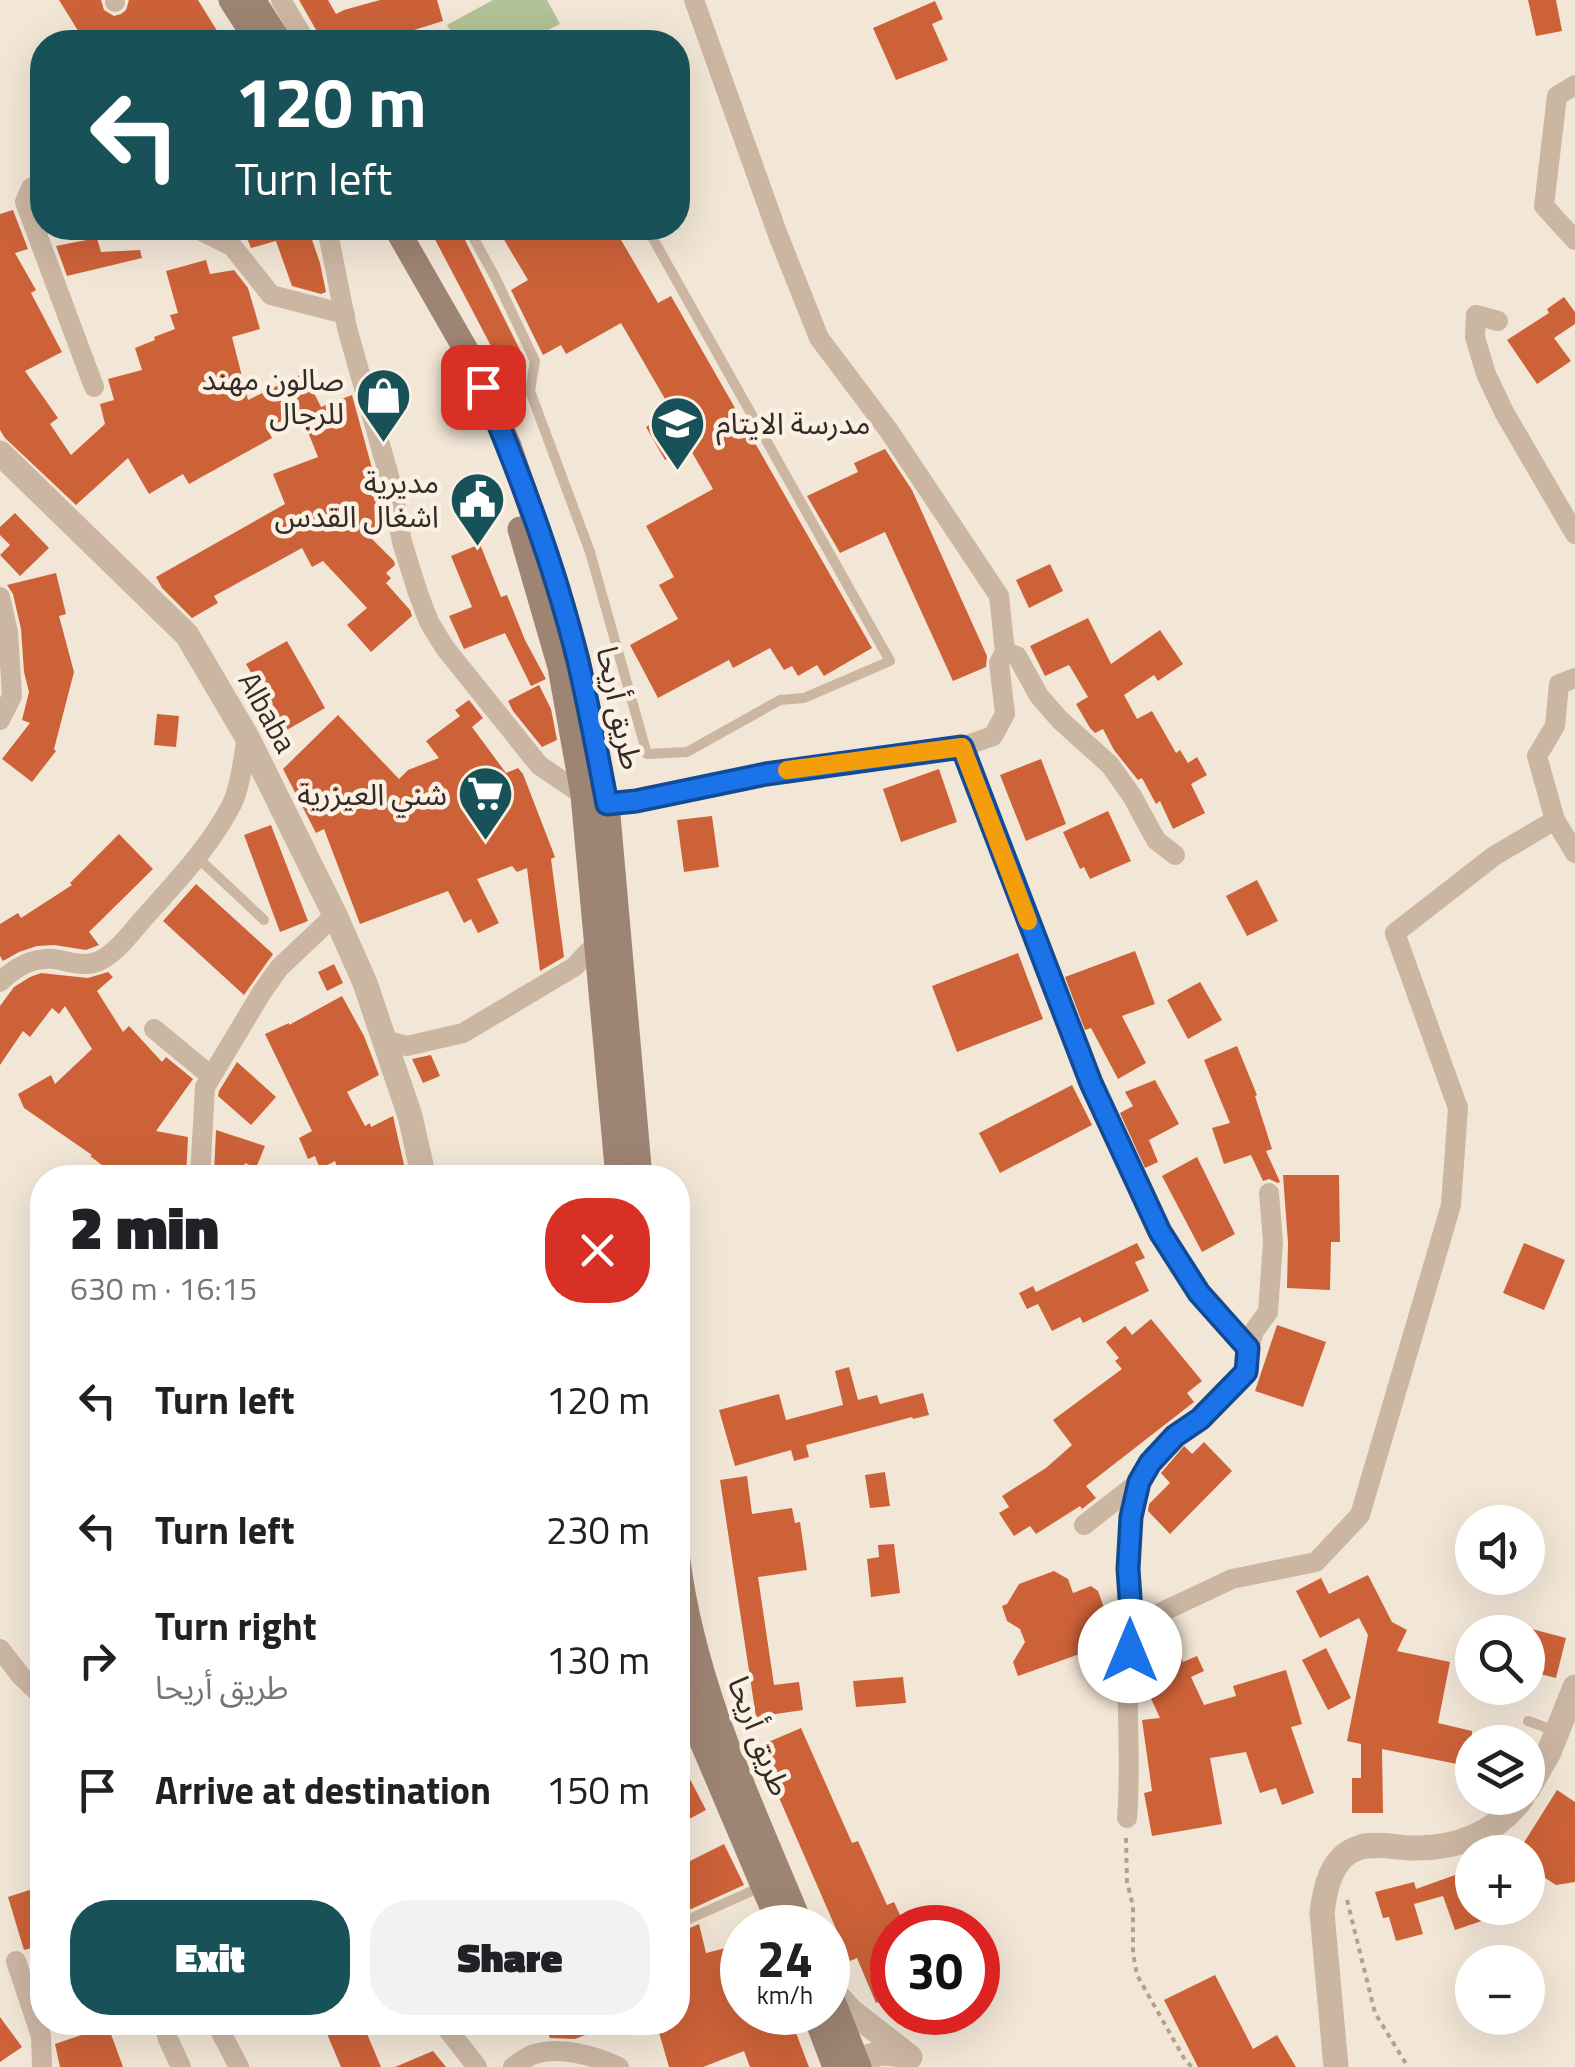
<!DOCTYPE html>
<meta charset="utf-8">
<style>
body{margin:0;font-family:"Titillium Web","Noto Sans Arabic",sans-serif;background:#f2f2f2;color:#202124;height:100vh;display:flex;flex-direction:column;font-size:38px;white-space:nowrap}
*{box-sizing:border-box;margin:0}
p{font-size:32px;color:#757577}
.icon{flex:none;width:55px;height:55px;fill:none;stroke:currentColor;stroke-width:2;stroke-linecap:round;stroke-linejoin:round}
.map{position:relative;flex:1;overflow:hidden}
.panel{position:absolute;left:30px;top:1165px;width:660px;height:870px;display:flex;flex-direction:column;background:#fff;border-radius:40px;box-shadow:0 10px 40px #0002}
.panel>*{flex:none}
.hud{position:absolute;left:30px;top:30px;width:660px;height:210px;border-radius:40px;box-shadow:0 10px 40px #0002;background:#185258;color:#fff;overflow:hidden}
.tools{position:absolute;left:1455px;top:1505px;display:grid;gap:20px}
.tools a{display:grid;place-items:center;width:90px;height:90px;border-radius:50%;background:#fff;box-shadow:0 10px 40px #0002;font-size:50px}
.speed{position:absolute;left:720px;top:1905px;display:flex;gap:20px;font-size:50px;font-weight:700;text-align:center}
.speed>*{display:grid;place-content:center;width:130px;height:130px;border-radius:50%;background:#fff;box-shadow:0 10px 40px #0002;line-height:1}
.speed small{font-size:25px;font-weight:400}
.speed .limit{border:15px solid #d22;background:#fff;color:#111}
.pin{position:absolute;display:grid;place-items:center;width:85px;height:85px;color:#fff;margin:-42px;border-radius:20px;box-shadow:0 5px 15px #0006}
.me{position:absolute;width:110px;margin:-55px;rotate:0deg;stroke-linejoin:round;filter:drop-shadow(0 0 8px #0008)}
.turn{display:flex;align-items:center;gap:35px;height:210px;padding:0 40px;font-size:45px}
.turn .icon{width:130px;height:130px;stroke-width:2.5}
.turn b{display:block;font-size:70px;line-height:85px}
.round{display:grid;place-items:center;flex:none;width:105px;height:105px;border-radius:40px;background:#f2f2f2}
.overview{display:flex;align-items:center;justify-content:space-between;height:170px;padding:0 40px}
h1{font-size:60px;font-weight:800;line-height:75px}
.button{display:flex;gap:20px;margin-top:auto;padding:20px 40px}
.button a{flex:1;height:115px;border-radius:40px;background:#185258;color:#fff;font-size:40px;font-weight:800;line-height:115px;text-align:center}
.button a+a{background:#f2f2f2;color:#202124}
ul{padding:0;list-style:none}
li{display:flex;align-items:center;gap:30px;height:130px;padding:0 40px}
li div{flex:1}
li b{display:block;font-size:38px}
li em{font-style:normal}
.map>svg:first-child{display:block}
.green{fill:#b2c296}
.building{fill:#cd6239}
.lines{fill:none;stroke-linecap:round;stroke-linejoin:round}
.path{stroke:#b6a08c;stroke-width:4;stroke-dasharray:5 5;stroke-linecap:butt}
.service{stroke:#cbb6a2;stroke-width:10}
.minor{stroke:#cbb6a2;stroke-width:20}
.tertiary{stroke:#cbb6a2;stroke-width:25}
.secondary{stroke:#9e8473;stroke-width:25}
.route-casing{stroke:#114b97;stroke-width:25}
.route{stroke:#1a73e8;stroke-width:18}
.slow{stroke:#f59e0b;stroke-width:18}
.labels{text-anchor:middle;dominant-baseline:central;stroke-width:9;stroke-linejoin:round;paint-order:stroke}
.poi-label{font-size:30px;fill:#352a25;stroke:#faf0e3;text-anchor:end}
.street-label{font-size:30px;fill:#352a25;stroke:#faf0e3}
</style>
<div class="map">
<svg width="1575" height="2067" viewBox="0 0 1575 2067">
<rect width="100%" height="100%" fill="#f2e6d6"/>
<path class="green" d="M493,0H547L560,24L524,42H457L447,25Z"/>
<g class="building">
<path d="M59,0H101L104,10L114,16L121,14L126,10L129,0H198L224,42H85Z"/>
<path d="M299,0H328L336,14L344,10L380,0H437L443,21L411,31L419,42H323Z"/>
<path d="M1528,0H1556L1562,31L1536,36Z"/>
<path d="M935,1L943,19L932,24L948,60L896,80L873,28Z"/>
<path d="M13,210L28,249L15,253L36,290L31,293L62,352L25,371L58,418L50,424L71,455L105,424L100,404L114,400L108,379L142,370L135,348L155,340L154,337L175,329L170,315L178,313L166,271L206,260L210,274L234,270L248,288L260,329L232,337L248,400L304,373L321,407L352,395L372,468L362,471L382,510L386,529L370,537L394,561L395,565L386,573L391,578L386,583L410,610L412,616L371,652L347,625L367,608L323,561L312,567L302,548L214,596L218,603L192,618L162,588L156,577L285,504L273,474L318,457L300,412L267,428L272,438L189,484L183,474L149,494L128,458L76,505L5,438L0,430V214Z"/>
<path d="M243,228H308L320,263L326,292L321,294L292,286L276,241L251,248Z"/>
<path d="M429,228H459L522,354L501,365Z"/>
<path d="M497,228H614L658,303L671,296L872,648L824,676L817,665L798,676L792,666L784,670L770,648L733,668L729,660L658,698L630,645L678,619L659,585L674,577L646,526L713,489L689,447L665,460L646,427L672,411L621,323L566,354L561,345L543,355L511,290L528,280Z"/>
<path d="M97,238L101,252L140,250L142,258L67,276L56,246Z"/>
<path d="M1564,297L1575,312V324L1554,338L1571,361L1537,384L1507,340L1549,313L1547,309Z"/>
<path d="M885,449L912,490L987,656L986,667L953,681L885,532L840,553L807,496L858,472L854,463Z"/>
<path d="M15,513L49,548L20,576L0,555L10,545L0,535V527Z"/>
<path d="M480,544L501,597L507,595L525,640L546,679L531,686L505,633L464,649L449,616L472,607L451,556Z"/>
<path d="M1050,564L1063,591L1029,608L1016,580Z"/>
<path d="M56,573L66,614L59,616L74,672L54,749L56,751L32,782L2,759L30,723L22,720L29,692L24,672L21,629L13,594L7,585Z"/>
<path d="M1088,618L1111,664L1160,630L1183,664L1158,681L1154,675L1124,695L1137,719L1152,711L1176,753L1180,750L1188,763L1197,757L1207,775L1191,784L1205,813L1173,829L1160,801L1156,804L1142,778L1138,780L1114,750L1103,729L1095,733L1090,728L1076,704L1088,697L1069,665L1045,676L1030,646Z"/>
<path d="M287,641L325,708L285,731L246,664Z"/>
<path d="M539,685L551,709L557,740L542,747L513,711L508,701Z"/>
<path d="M469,700L483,718L472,727L506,773L518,768L523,774L555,857L551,859L564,957L540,971L527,868L517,872L512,866L477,879L499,923L478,933L471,919L464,923L448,891L360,924L324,829L316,833L283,769L338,715L399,779L408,770L439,758L426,741L460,716L455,710Z"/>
<path d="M157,714L179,716L176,747L154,745Z"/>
<path d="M1041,759L1066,824L1026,841L1000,775Z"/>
<path d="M939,769L957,822L901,842L883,789Z"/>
<path d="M1108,811L1131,861L1090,879L1084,867L1080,869L1063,832Z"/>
<path d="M712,816L719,867L684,872L677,820Z"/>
<path d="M271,825L308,921L280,932L244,835Z"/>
<path d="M119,834L153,869L89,932L99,945L86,950L54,945L37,946L19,952L3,961L0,956V924L18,913L21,918L72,885L70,883Z"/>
<path d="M1257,880L1278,921L1247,936L1226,896Z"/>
<path d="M196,884L273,954L244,995L163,921Z"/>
<path d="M1135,951L1155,1004L1122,1016L1146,1063L1118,1079L1091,1028L1085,1030L1065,977Z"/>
<path d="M1018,953L1043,1019L957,1052L932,986Z"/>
<path d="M334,964L343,983L327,991L318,972Z"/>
<path d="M108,972L113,977L97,991L123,1032L129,1026L162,1062L166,1057L193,1079L156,1131L188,1137L186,1178H119L90,1156L92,1155L24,1108L18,1094L51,1075L55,1084L92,1049L65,1006L59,1014L52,1008L30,1037L23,1031L0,1065V1006L14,987L30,977L41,973L88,978Z"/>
<path d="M1200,982L1222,1020L1188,1039L1167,1000Z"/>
<path d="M342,996L364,1036L379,1075L347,1092L365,1126L370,1123L371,1127L393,1116L407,1178H341L335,1161L320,1169L315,1156L308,1159L299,1138L312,1131L265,1034L289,1023V1025Z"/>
<path d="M1237,1046L1257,1095L1255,1096L1272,1149L1266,1151L1280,1182L1278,1183L1269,1179L1263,1181L1251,1155L1224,1164L1212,1128L1230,1123L1204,1060Z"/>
<path d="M431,1055L440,1076L423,1083L412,1059Z"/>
<path d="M237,1062L276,1097L251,1125L218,1096L219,1091Z"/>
<path d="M1155,1080L1179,1124L1149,1140L1158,1162L1145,1168L1120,1113L1133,1106L1125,1092Z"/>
<path d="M1072,1085L1092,1125L1000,1173L979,1133Z"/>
<path d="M216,1130L265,1146L256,1168L245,1163L240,1175L224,1168V1176L214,1175Z"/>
<path d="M1197,1157L1235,1234L1202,1252L1162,1176Z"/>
<path d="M1283,1175H1339L1340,1242H1331L1330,1290L1287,1288L1288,1243Z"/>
<path d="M1137,1243L1145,1258L1135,1262L1149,1291L1083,1323L1080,1317L1052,1331L1038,1304L1027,1309L1019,1293L1033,1286L1036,1292Z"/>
<path d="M1524,1243L1565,1260L1544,1310L1503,1293Z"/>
<path d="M1151,1319L1202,1381L1187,1393L1194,1402L1086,1486L1096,1498L1082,1509L1080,1506L1036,1534L1030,1526L1014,1536L999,1513L1009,1507L1002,1496L1046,1468L1072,1445L1053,1420L1122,1369L1115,1361L1119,1358L1106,1342L1125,1326L1132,1335Z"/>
<path d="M1277,1325L1326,1342L1303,1407L1255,1391Z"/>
<path d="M849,1367L858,1400L877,1395L880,1404L923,1393L929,1415L913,1419L912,1417L806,1445L809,1457L794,1461L791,1450L735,1466L719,1410L779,1394L786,1420L843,1405L835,1371Z"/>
<path d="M1204,1442L1232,1471L1170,1534L1148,1511L1149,1504L1170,1483L1161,1473L1184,1446L1192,1454Z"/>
<path d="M885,1472L890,1506L870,1508L865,1475Z"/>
<path d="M747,1476L752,1514L792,1508L795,1523L800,1522L807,1570L758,1577L774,1685L799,1682L803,1710L756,1717L720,1480Z"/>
<path d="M894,1544L900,1593L871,1597L867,1559L879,1557L878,1545Z"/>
<path d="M1054,1571L1068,1579L1073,1593L1091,1586L1098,1591L1116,1641L1018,1676L1013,1662L1025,1642L1020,1629L1007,1621L1002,1606L1007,1604L1019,1584Z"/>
<path d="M1368,1575L1392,1622L1407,1630L1397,1651L1450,1662L1438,1723L1472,1731V1767L1382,1749L1383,1813H1352V1778H1361V1744L1347,1741L1368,1635L1359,1618L1320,1638L1296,1591L1321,1578L1329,1594Z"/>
<path d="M1528,1628L1566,1638L1556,1678L1528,1671Z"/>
<path d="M1326,1648L1351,1698L1328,1710L1302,1660Z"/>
<path d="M1179,1653L1183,1662L1197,1656L1204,1671L1191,1677L1204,1705L1236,1696L1233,1686L1286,1670L1302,1724L1291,1727L1314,1793L1282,1805L1276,1788L1260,1793L1246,1752L1210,1758L1222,1824L1152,1836L1144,1793L1152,1791L1142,1720L1160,1718L1142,1679V1670Z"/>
<path d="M903,1677L906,1703L856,1707L853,1681Z"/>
<path d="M801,1728L852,1843L858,1841L887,1905L894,1902L906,1928H892V1996L876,2003L857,1958L850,1961L757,1747Z"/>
<path d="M678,1756L706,1810L678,1825Z"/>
<path d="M1557,1790L1575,1802V1882L1556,1885L1528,1867V1852H1518Z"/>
<path d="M724,1844L744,1885L678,1915V1867Z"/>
<path d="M1472,1869V1908H1514V1910L1455,1930L1443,1896L1414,1904L1423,1934L1396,1941L1389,1917L1383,1918L1375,1892L1414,1882L1416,1889Z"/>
<path d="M42,1886V1945L24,1950L8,1897Z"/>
<path d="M699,1924L706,1953L742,1944V2012H788L809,2067H750L744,2051L703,2067H669L656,2022H678V1933Z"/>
<path d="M1215,1975L1253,2049L1277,2035L1296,2067H1198L1164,2000Z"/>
<path d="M0,2017L22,2047L0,2062Z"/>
<path d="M322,2022H362L381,2067H341Z"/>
<path d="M544,2022H614V2024L575,2039L550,2038Z"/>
<path d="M108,2026L123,2067H60L55,2044Z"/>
<path d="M433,2051L446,2067H395Z"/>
</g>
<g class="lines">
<g class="path">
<path d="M1126,1838L1127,1882L1133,1906V1953L1137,1975L1185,2060L1192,2067"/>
<path d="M1347,1900L1375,2013L1408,2067"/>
</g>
<g class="service">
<path d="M468,228L495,277L535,361L530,391L590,552L647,754L687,752L780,700L804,698L890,661L647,228"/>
<path d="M197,857L264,920"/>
<path d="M1528,1721L1556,1731"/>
<path d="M678,1924L763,1886"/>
</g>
<g class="minor">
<path d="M115,0V2"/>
<path d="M281,0L306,42"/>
<path d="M694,0L778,235L819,338L889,431L999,596L1005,652"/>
<path d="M1575,85L1557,96L1544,206L1575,240"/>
<path d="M42,184L31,188L25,202L94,387"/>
<path d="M195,228L232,246L271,295L345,314"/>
<path d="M327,228L347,328L391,483L402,542L418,593L429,622L445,648L539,765L583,795L607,804L636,801L765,773L962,747L993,736L1005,714L999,663L1005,652L1017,656L1039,696L1060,720L1110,765L1132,796L1156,840L1175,855"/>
<path d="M1498,321L1476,315L1475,337L1486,374L1504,412L1575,534"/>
<path d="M0,597L8,632L12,696L0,720"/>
<path d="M1575,678L1559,684L1555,726L1537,756L1555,820L1575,853"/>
<path d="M962,747L1091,1083L1160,1233L1199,1293L1249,1348L1246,1372L1200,1419L1175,1436L1151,1463L1139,1482L1084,1525"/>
<path d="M0,982C14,968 33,957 54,959C70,961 83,968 99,961C116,953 131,933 143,919C175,883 210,847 232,804C241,785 243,758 247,737"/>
<path d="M154,1029L211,1076"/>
<path d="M384,1040L407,1046L463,1033L574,967L597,943"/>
<path d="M200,1178L205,1087L262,992L279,968L335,915"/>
<path d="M1249,1348L1254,1331L1268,1312L1273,1242L1269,1193"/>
<path d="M1132,1626L1232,1579L1316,1562L1360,1515L1451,1205L1458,1108L1395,933L1494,856L1555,820"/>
<path d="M0,1649L21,1676L42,1696"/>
<path d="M1127,1818C1131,1771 1127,1724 1128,1677C1129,1659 1132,1640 1131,1622C1130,1570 1127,1534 1139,1482"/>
<path d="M16,1961L41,2036L42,2067"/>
<path d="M163,2022L168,2039L181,2067"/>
<path d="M219,2022L217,2025L239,2067"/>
<path d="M442,2022L477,2067"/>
<path d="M513,2067C520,2062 527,2056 535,2054C561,2046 595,2056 619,2067"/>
</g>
<g class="tertiary">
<path d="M0,453L187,635L247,737L335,915L365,983L410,1116L424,1178"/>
<path d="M1528,1789L1549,1752L1575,1687"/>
<path d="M830,1988L850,2010L910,2057C896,2054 885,2051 870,2056L865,2067"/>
<path d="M1336,2067L1322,1913C1325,1888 1331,1857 1358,1848C1375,1842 1396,1848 1413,1848C1457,1849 1496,1833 1522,1798"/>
</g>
<g class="secondary">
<path d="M231,0L258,42"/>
<path d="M253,0L280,42"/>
<path d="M396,228L470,357L509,446L554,576L578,660L607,804L640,1178"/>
<path d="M520,529L560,667L583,795L618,1178"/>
<path d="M678,1561C695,1691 753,1808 802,1928"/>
<path d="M678,1673L688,1709L781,1928"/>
<path d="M828,1988L859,2067"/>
<path d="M814,2012L835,2067"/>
</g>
</g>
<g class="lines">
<defs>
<path id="route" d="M483,387C521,476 555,567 578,661C589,708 598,756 607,804L636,801L766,774L962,747L1091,1083L1160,1232L1199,1293L1248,1348L1246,1372L1200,1419L1175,1436L1150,1463L1139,1482L1131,1517L1128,1569L1132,1626L1130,1651"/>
</defs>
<use href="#route" class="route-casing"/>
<use href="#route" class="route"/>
<path class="slow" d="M787,770L962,747L1028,921"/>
</g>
<defs>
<symbol id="shop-pin" viewBox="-11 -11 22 30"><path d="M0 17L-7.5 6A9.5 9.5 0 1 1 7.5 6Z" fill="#185258" stroke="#faf0e3"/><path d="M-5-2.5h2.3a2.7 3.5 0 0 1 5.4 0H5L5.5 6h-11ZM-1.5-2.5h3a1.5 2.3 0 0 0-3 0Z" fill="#fff"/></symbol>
<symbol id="school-pin" viewBox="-11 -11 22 30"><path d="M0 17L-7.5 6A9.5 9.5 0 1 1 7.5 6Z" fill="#185258" stroke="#faf0e3"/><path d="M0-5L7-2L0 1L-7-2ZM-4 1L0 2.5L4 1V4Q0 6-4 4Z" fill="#fff"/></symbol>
<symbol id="civic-pin" viewBox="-11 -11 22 30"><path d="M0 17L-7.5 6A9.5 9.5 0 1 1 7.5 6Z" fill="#185258" stroke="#faf0e3"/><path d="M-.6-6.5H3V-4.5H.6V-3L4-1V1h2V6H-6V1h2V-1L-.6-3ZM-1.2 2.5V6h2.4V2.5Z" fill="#fff"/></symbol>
<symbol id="supermarket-pin" viewBox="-11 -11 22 30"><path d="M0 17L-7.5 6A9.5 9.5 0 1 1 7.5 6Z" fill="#185258" stroke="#faf0e3"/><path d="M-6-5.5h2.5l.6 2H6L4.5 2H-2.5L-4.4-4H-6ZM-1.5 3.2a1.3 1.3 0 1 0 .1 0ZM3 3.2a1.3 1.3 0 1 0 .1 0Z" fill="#fff"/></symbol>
</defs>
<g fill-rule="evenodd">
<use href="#shop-pin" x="352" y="364" width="63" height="86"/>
<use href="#school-pin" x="646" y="392" width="63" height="86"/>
<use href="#civic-pin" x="446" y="468" width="63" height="86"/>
<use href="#supermarket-pin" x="454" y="762" width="63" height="86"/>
</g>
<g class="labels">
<g class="poi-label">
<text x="344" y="379">صالون مهند<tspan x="344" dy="34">للرجال</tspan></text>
<text x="716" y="423" text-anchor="start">مدرسة الايتام</text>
<text x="439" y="482">مديرية<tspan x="439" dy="34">اشغال القدس</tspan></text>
<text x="447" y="794">شني العيزرية</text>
</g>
<g class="street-label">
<text transform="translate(620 708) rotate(78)">طريق أريحا</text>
<text transform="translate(268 712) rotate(61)">Albaba</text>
<text transform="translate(760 1736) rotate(69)">طريق أريحا</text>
</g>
</g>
</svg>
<div class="tools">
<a><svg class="icon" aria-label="sound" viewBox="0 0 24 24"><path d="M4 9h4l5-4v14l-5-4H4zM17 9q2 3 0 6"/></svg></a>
<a><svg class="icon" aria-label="search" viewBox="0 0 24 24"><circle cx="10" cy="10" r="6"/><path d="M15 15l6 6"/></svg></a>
<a><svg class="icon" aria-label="layers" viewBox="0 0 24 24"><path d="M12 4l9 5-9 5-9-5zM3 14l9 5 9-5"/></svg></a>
<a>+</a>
<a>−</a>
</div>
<div class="speed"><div>24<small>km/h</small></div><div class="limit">30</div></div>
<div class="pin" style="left:483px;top:387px;background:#d93025"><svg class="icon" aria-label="arrive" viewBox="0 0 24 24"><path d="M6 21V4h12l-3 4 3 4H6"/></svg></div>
<svg class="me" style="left:1130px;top:1651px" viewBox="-20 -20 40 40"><circle r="19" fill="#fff"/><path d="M0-13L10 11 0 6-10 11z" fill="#1a73e8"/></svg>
<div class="hud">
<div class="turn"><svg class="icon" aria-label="left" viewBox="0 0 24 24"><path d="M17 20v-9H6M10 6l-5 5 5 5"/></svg><div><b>120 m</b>Turn left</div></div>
</div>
<section class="panel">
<div class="overview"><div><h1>2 min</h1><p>630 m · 16:15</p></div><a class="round" style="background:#d93025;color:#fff"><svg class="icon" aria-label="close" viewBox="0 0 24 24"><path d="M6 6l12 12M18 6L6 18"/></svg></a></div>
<ul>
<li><svg class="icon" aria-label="left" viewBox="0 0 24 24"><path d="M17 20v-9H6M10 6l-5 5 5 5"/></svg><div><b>Turn left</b></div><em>120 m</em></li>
<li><svg class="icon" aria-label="left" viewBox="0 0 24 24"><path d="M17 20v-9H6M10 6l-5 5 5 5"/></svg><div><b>Turn left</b></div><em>230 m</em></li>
<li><svg class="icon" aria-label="right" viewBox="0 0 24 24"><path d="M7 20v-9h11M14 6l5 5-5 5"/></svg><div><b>Turn right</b><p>طريق أريحا</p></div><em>130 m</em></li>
<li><svg class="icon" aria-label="arrive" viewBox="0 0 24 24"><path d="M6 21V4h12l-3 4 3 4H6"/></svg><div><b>Arrive at destination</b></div><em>150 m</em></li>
</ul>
<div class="button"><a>Exit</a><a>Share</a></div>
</section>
</div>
